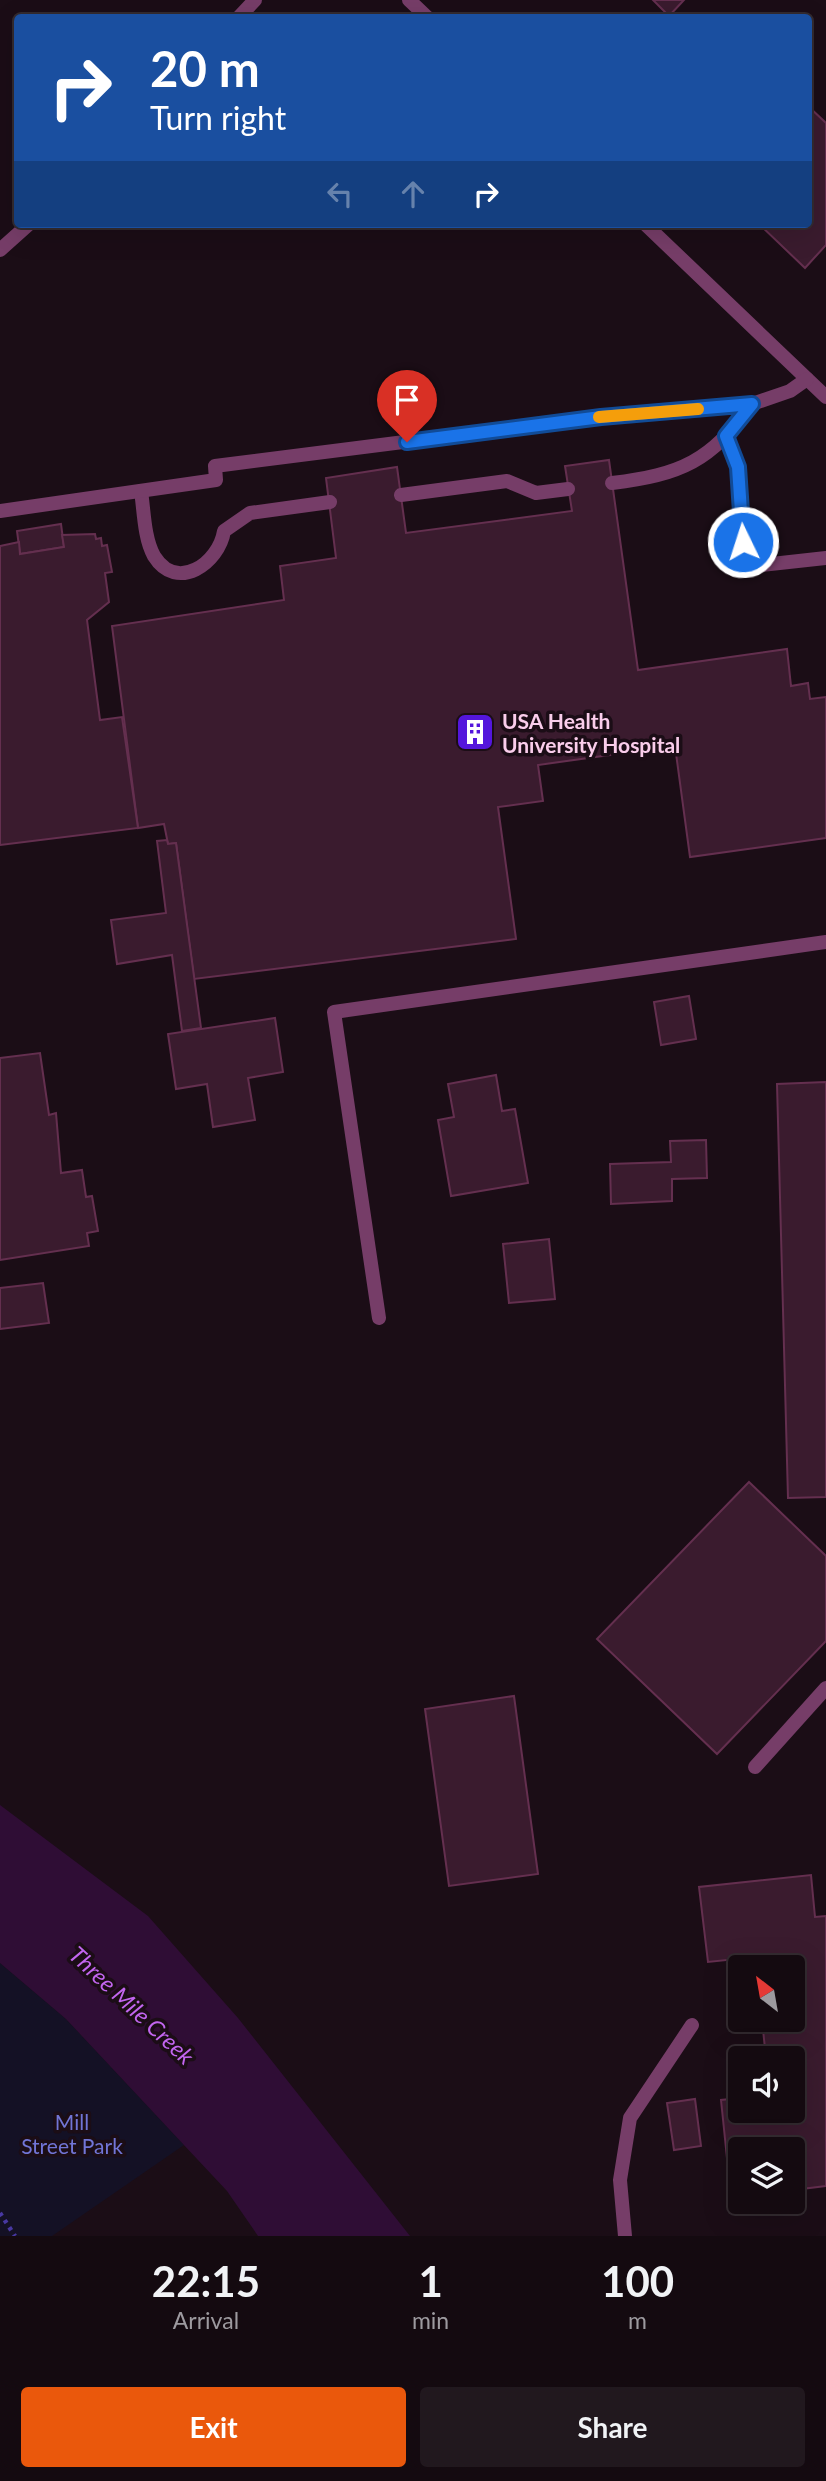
<!DOCTYPE html>
<style>
body{margin:0;font-family:Lato,sans-serif;background:#21181e;color:#f1f3f6;height:100vh;display:flex;flex-direction:column;font-size:26px;white-space:nowrap}
*{box-sizing:border-box;margin:0}
p{font-size:23px;color:#9d9a9f}
.icon{flex:none;width:38px;height:38px;fill:none;stroke:currentColor;stroke-width:2;stroke-linecap:round;stroke-linejoin:round}
.map{position:relative;height:2236px;overflow:hidden}
.details{display:flex;flex-direction:column;background:#140a10;flex:1}
.details>*{flex:none}
.top-card{position:absolute;left:14px;top:14px;width:798px;height:214px;border-radius:7px;box-shadow:0 7px 28px #0002,0 0 0 2px #332b30;background:#1a4fa0;color:#fff;overflow:hidden}
.needle{width:46px;rotate:329deg}
.controls{position:absolute;left:728px;top:1955px;display:grid;gap:14px}
.controls a{display:grid;place-items:center;width:77px;height:77px;border-radius:7px;background:#140a10;box-shadow:0 7px 28px #0002,0 0 0 2px #332b30;font-size:35px}
.pin{position:absolute;display:grid;place-items:center;width:60px;height:60px;color:#fff;margin:-72px -30px;border-radius:50% 50% 50% 0;rotate:-45deg;box-shadow:0 0 7px #0007}
.pin .icon{rotate:45deg}
.me{position:absolute;width:77px;margin:-38px;rotate:356deg;stroke-linejoin:round;filter:drop-shadow(0 0 5px #0008)}
.turn{display:flex;align-items:center;gap:24px;height:147px;padding:0 21px;font-size:32px}
.turn .icon{width:91px;height:91px;stroke-width:2.5}
.turn b{display:block;font-size:49px;line-height:60px}
.lanes{display:flex;align-items:center;height:66px;padding:0 21px;background:#0003;justify-content:center;gap:35px;direction:ltr}
.lanes .off{opacity:.35}
.eta{display:flex;justify-content:space-evenly;align-items:center;height:119px;text-align:center}
.eta b{font-size:42px;font-weight:700;line-height:49px}
.button{display:flex;gap:14px;margin-top:auto;padding:14px 21px}
.button a{flex:1;height:80px;border-radius:7px;background:#ea580c;color:#fff;font-size:28px;font-weight:700;line-height:80px;text-align:center}
.button a+a{background:#21181e;color:#f1f3f6}
.map>svg:first-child{display:block}
.green{fill:#141125}
.water{fill:#2f0d35}
.building{fill:#3a1b2e;stroke:#642f4f;stroke-width:2}
.lines{fill:none;stroke-linecap:round;stroke-linejoin:round}
.path{stroke:#4838a2;stroke-width:4.5;stroke-dasharray:3.5 5;stroke-linecap:butt}
.service{stroke:#763d68;stroke-width:14}
.minor{stroke:#763d68;stroke-width:14}
.tertiary{stroke:#763d68;stroke-width:14}
.route-casing{stroke:#114b97;stroke-width:18}
.route{stroke:#1a73e8;stroke-width:12}
.slow{stroke:#f59e0b;stroke-width:12}
.labels{text-anchor:middle;dominant-baseline:central;stroke-width:7;stroke-linejoin:round;paint-order:stroke}
.poi-label{font-size:21px;font-weight:bold;fill:#facdeb;stroke:#1b0d16;text-anchor:start}
.park-label{font-size:21px;fill:#7175d6;stroke:#1b0d16}
.water-label{font-size:23px;font-style:italic;fill:#c265ef;stroke:#1b0d16}
</style>
<div class="map">
<svg width="826" height="2236" viewBox="0 0 826 2236">
<rect width="100%" height="100%" fill="#1b0d16"/>
<path class="green" d="M0,1963L66,2019L184,2145L52,2236H0Z"/>
<path class="water" d="M0,1805L148,1916L238,2018L410,2236H258L227,2191L66,2019L0,1963Z"/>
<g class="building">
<path d="M653,0H684L669,16Z"/>
<path d="M808,106L826,123V245L805,268L759,224H808Z"/>
<path d="M609,460L638,670L787,649L791,686L808,683L810,699L826,697V838L690,857L675,746L538,765L543,801L498,807L516,939L194,979L176,843L168,844L164,824L138,828L112,626L284,600L280,566L336,558L326,478L397,467L406,533L572,511L565,466Z"/>
<path d="M61,524L64,547L20,554L17,531Z"/>
<path d="M95,534L96,539L101,538L102,546L107,545L112,572L105,573L109,602L87,620L100,720L122,717L138,828L0,845V546L19,542L20,554L64,547L62,535Z"/>
<path d="M167,840L168,844L176,843L201,1028L182,1031L172,955L117,964L111,920L166,913L157,841Z"/>
<path d="M689,996L696,1039L661,1045L654,1002Z"/>
<path d="M275,1018L283,1072L248,1078L255,1120L213,1127L207,1084L176,1089L168,1034Z"/>
<path d="M40,1053L49,1115L56,1113L61,1173L82,1170L86,1197L92,1196L98,1231L87,1233L89,1246L0,1260V1058Z"/>
<path d="M496,1075L502,1111L515,1109L528,1183L451,1196L438,1120L454,1117L448,1084Z"/>
<path d="M826,1082V1497L788,1498L777,1084Z"/>
<path d="M706,1140L707,1178L672,1179V1201L611,1204L610,1164L671,1162L670,1141Z"/>
<path d="M549,1239L555,1299L509,1303L503,1244Z"/>
<path d="M43,1283L49,1323L0,1329V1288Z"/>
<path d="M749,1482L826,1556V1641L717,1754L597,1639Z"/>
<path d="M514,1696L538,1874L449,1886L425,1709Z"/>
<path d="M811,1875L815,1917L826,1916V2186L793,2190V2149H740V2196L731,2197L721,2100L740,2098V2110H793V2058H766L762,2020H793V1967H756L755,1957L708,1962L699,1887Z"/>
<path d="M695,2099L701,2146L674,2150L667,2103Z"/>
</g>
<g class="lines">
<path class="path" d="M0,2213L15,2236"/>
<g class="service">
<path d="M409,0L428,18"/>
<path d="M645,224L826,397"/>
<path d="M726,436L738,467L744,567L826,558"/>
<path d="M612,483C680,475 712,461 752,404"/>
<path d="M141,491C144,511 144,538 154,556C177,593 219,563 224,531L250,513L330,502"/>
<path d="M401,495L507,481L536,493L568,489"/>
<path d="M0,511L216,480L215,466L601,417L752,404L790,391L807,379"/>
<path d="M379,1318L334,1012L826,942"/>
<path d="M755,1767L826,1688"/>
</g>
<path class="minor" d="M625,2236L620,2180L630,2118L692,2025"/>
<g class="tertiary">
<path d="M238,18L255,0"/>
<path d="M0,250L29,224"/>
</g>
</g>
<g class="lines">
<defs>
<path id="route" d="M407,442L601,417L752,404L726,436L738,467L743,542"/>
</defs>
<use href="#route" class="route-casing"/>
<use href="#route" class="route"/>
<path class="slow" d="M599,417L698,409"/>
</g>
<defs>
<symbol id="building-square" viewBox="-11 -11 22 22"><rect x="-9" y="-9" width="18" height="18" rx="4" fill="#5416dc" stroke="#1b0d16"/><path d="M-4-6H4V6H1V3H-1V6H-4ZM-2.5-4.3h1.7v1.8h-1.7ZM.8-4.3h1.7v1.8H.8ZM-2.5-1h1.7V.8h-1.7ZM.8-1h1.7V.8H.8Z" fill="#fff"/></symbol>
</defs>
<g fill-rule="evenodd">
<use href="#building-square" x="453" y="710" width="44" height="44"/>
</g>
<g class="labels">
<g class="poi-label">
<text x="502" y="720">USA Health<tspan x="502" dy="24">University Hospital</tspan></text>
</g>
<g class="park-label">
<text x="72" y="2121">Mill<tspan x="72" dy="24">Street Park</tspan></text>
</g>
<g class="water-label">
<text transform="translate(132 2005) rotate(43)">Three Mile Creek</text>
</g>
</g>
</svg>
<div class="controls">
<a><svg class="needle" viewBox="-14 -14 28 28"><path d="M0-13l5 13h-10z" fill="#e53935"/><path d="M0 13l5-13h-10z" fill="#9d9a9f"/></svg></a>
<a><svg class="icon" aria-label="sound" viewBox="0 0 24 24"><path d="M4 9h4l5-4v14l-5-4H4zM17 9q2 3 0 6"/></svg></a>
<a><svg class="icon" aria-label="layers" viewBox="0 0 24 24"><path d="M12 4l9 5-9 5-9-5zM3 14l9 5 9-5"/></svg></a>
</div>
<div class="pin" style="left:407px;top:442px;background:#d93025"><svg class="icon" aria-label="arrive" viewBox="0 0 24 24"><path d="M6 21V4h12l-3 4 3 4H6"/></svg></div>
<svg class="me" style="left:743px;top:542px" viewBox="-20 -20 40 40"><circle r="17" fill="#1a73e8" stroke="#fff" stroke-width="3"/><path d="M0-11L8 9 0 5-8 9z" fill="#fff"/></svg>
<div class="top-card">
<div class="turn"><svg class="icon" aria-label="right" viewBox="0 0 24 24"><path d="M7 20v-9h11M14 6l5 5-5 5"/></svg><div><b>20 m</b>Turn right</div></div>
<div class="lanes"><svg class="icon off" aria-label="left" viewBox="0 0 24 24"><path d="M17 20v-9H6M10 6l-5 5 5 5"/></svg><svg class="icon off" aria-label="ahead" viewBox="0 0 24 24"><path d="M12 20V5M6 11l6-6 6 6"/></svg><svg class="icon" aria-label="right" viewBox="0 0 24 24"><path d="M7 20v-9h11M14 6l5 5-5 5"/></svg></div>
</div>
</div>
<section class="details">
<div class="eta">
<div><b>22:15</b><p>Arrival</p></div>
<div><b>1</b><p>min</p></div>
<div><b>100</b><p>m</p></div>
</div>
<div class="button"><a>Exit</a><a>Share</a></div>
</section>
